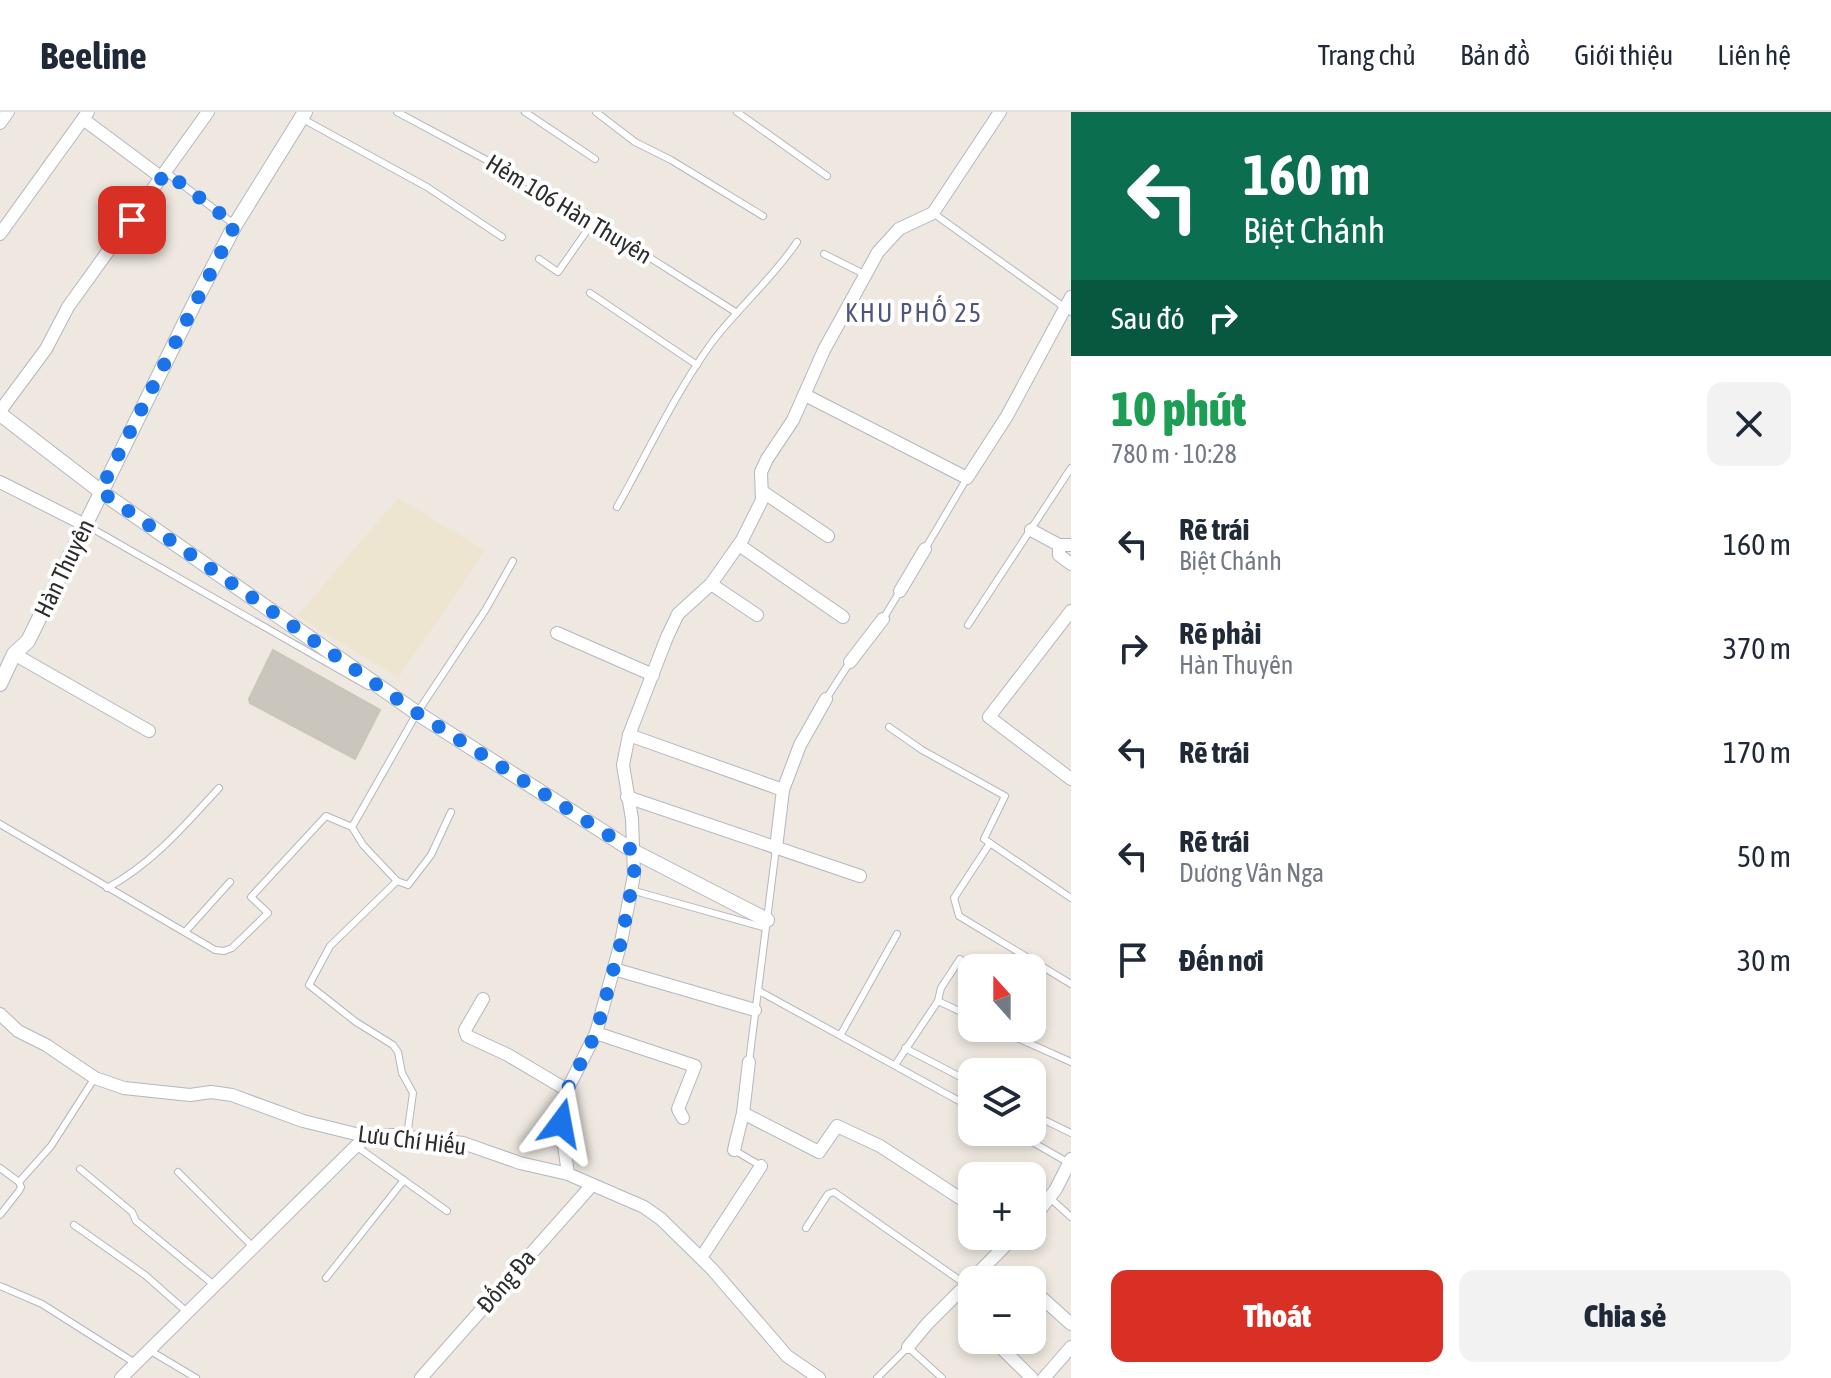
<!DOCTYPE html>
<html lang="vi">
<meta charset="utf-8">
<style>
body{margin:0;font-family:"Asap Condensed",sans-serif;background:#f2f2f3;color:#1f2937;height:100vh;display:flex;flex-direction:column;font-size:30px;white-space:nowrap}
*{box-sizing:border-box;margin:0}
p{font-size:26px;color:#747a83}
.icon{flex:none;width:44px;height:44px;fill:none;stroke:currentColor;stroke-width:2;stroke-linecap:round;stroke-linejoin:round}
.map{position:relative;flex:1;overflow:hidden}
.details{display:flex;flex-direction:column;background:#fff;width:760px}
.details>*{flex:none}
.guide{background:#0b6e4f;color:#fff;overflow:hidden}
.needle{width:52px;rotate:339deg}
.tools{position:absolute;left:958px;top:842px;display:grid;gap:16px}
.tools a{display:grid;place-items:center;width:88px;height:88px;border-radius:16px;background:#fff;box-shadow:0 4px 12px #0003;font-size:40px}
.pin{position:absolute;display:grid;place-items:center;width:68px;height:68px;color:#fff;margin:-34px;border-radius:16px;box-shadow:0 4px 12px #0006}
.me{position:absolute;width:88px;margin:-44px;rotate:13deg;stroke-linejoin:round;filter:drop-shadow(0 0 6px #0008)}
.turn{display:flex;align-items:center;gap:28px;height:168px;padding:0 40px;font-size:36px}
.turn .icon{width:104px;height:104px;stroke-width:2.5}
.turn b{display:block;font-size:56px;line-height:68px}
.then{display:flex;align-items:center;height:76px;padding:0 40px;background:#0003;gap:16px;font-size:30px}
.round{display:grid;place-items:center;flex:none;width:84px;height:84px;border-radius:16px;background:#f2f2f3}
.headline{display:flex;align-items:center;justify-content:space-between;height:136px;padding:0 40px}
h1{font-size:48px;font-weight:800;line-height:60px;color:#1e9e55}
.primary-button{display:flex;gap:16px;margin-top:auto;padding:16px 40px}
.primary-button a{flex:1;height:92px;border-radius:16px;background:#d93025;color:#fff;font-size:32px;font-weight:800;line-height:92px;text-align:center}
.primary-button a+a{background:#f2f2f3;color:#1f2937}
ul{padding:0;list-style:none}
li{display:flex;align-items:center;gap:24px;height:104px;padding:0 40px}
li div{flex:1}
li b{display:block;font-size:30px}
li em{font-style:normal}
header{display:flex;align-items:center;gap:48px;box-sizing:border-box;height:112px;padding:0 40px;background:#fff;border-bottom:2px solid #e0e1e3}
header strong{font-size:38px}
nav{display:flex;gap:44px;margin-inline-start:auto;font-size:28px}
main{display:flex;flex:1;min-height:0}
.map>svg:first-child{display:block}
.education{fill:#eee5d1}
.building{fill:#cac6be;stroke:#cac4ba;stroke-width:2}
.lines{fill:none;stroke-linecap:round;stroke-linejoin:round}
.service-casing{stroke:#b4b6c0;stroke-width:8}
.minor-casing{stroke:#b4b6c0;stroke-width:14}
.tertiary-casing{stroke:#b4b6c0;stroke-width:16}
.service{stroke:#fff;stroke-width:6}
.minor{stroke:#fff;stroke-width:12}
.tertiary{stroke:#fff;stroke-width:14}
.route{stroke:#1a73e8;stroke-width:14;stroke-dasharray:0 25.2}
.labels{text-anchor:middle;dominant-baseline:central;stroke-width:8;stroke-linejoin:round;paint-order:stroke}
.street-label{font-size:24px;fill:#2d2d2d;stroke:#fff}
.neighbourhood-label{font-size:26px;letter-spacing:2px;fill:#4e567d;stroke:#fff}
</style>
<header>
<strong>Beeline</strong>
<nav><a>Trang chủ</a><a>Bản đồ</a><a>Giới thiệu</a><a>Liên hệ</a></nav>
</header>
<main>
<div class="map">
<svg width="1071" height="1266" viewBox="0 0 1071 1266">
<rect width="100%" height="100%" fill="#eee8e0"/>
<path class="education" d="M398,386L485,439L398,566L297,504Z"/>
<path class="building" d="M273,538L380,598L355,647L250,591L249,587Z"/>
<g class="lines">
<defs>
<g id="service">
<path d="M397,0L548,81L737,201"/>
<path d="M525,0L595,47"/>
<path d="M596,0L635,30L671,48L763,104"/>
<path d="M737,0L827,64"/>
<path d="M301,6L427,75L502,125"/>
<path d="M166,60L235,113"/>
<path d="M933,101L1071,200"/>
<path d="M824,142L864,162"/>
<path d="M539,147L558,160L593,110"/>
<path d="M590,181L697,253"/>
<path d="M617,395C648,340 675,281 713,229C739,195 773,166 797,130"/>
<path d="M86,413L368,574"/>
<path d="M925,437L967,366"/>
<path d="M883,507L900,479"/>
<path d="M968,513L1071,356"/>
<path d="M826,587L850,550"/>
<path d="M889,615L922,638L1005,684L984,727L1071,786"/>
<path d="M0,712L215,838L224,839L232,836L268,801L251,785L326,704L352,715L363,733L397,769"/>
<path d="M352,715L417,601L486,497L513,449"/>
<path d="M990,731L954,786L959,804L1071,872"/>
<path d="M107,776C152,752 185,713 219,676"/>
<path d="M631,778L766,816"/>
<path d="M185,820L230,770"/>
<path d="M759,879L972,996"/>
<path d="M938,889L972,905"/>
<path d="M995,916L1071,950"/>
<path d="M841,922L897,822"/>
<path d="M905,936L972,971"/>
<path d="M749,950L776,736"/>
<path d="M895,953L938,889L941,876L960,847"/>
<path d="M1032,1002L1071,1021"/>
<path d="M1015,1020L1069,1051"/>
<path d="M407,1024L413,981L402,961L398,940L393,933L356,910L309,873L330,834L397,769L408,773L431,743L451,700"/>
<path d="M356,1034L447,1099"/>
<path d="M734,1038L761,1054"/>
<path d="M0,1056L19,1070"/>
<path d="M80,1057L132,1100L136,1109L214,1173"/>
<path d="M178,1060L253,1135"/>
<path d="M1050,1086L1071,1105"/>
<path d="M0,1103L19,1079L21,1075L19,1070L51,1034L94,967"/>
<path d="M74,1113L145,1163L187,1200"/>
<path d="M806,1116L828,1082L834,1080L965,1172"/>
<path d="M326,1166L404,1068"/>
<path d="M0,1174L42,1192L135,1251"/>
<path d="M149,1238L196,1266"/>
<path d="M877,1266L908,1235L942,1266"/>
</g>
<g id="minor">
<path d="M83,7L162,66"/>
<path d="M0,11L8,0"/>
<path d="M0,122L88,0"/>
<path d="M805,283L967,366L1007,304L1071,185"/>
<path d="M0,299L46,237L68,195L208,0"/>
<path d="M0,370L85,413"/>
<path d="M763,380L828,424"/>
<path d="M1031,418L1059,433H1071"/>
<path d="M739,433L843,505"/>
<path d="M1059,433V443L1071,452"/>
<path d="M711,472L757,503"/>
<path d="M900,479L925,437"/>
<path d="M1071,499L989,605L1071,667"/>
<path d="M557,521L653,563"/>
<path d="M14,542L149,619"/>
<path d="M850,550L883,507"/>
<path d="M629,623L783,678"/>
<path d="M627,685L860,764"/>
<path d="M776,736L783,678L800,633L826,587"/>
<path d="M614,857L755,898"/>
<path d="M483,887L465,918L467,924L508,943L567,978"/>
<path d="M0,902L18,919L46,933L95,966L124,976L190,983L211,980L232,983L303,1009L368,1025L393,1023L463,1031L520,1051L568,1062L644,1095L661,1107L712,1157L787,1244L819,1266"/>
<path d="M596,921L695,954L678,997L683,1006"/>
<path d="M743,1001L819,1040L837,1014L880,1034L972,1094"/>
<path d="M734,1038L743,1001L749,950"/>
<path d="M568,1062L561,1011L567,978L596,921L621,830L634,763L632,707L623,653L629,623L667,525L678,502L711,472L742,428L762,388L761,360L767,347L793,308L824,238L878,140L899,117L933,101L1000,0"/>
<path d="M1032,1108L1056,1077L1071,1047"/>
<path d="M701,1146L761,1054"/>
<path d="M1013,1168L1017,1164L1021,1168"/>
<path d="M1032,1177L1071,1212"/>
<path d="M993,1228L1032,1266"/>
<path d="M908,1235L927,1212L1015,1124"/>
<path d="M121,1266L356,1034L368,1025"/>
<path d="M421,1266L592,1073"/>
<path d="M1044,1266L1071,1235"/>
</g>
<g id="tertiary">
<path d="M0,302L100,379L417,601L635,740L767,808"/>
<path d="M0,572L14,542L28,529L197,186L235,113L305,0"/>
</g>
</defs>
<use href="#service" class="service-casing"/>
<use href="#minor" class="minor-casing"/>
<use href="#tertiary" class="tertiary-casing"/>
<use href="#service" class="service"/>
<use href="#minor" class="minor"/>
<use href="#tertiary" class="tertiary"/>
</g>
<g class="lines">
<path class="route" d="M132,108L166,60L235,113L100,379L417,601L635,740L634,763L621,830L596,921L567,978L561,1011"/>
</g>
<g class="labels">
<g class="street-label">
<text transform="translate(569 97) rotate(31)">Hẻm 106 Hàn Thuyên</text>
<text transform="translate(64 456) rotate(-64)">Hàn Thuyên</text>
<text transform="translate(412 1028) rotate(7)">Lưu Chí Hiếu</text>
<text transform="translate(506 1169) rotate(-49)">Đống Đa</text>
</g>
<g class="neighbourhood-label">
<text x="914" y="201">KHU PHỐ 25</text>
</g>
</g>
</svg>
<div class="tools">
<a><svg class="needle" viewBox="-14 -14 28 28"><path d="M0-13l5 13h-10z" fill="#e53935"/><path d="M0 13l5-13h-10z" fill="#747a83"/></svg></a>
<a><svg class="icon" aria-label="layers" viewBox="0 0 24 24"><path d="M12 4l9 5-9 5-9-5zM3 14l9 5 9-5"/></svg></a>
<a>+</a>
<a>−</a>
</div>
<div class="pin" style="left:132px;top:108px;background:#d93025"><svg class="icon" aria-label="arrive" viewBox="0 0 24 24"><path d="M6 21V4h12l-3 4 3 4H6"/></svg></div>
<svg class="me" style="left:561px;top:1011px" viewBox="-20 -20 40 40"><path d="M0-17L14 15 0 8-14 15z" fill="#1a73e8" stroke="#fff" stroke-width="4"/></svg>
</div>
<section class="details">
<div class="guide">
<div class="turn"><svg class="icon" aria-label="left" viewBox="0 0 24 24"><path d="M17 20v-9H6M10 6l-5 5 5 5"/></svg><div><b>160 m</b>Biệt Chánh</div></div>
<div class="then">Sau đó<svg class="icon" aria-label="right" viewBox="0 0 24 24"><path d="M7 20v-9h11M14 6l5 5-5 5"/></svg></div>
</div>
<div class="headline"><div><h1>10 phút</h1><p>780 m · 10:28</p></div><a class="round"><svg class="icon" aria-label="close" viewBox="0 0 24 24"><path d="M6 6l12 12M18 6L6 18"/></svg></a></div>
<ul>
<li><svg class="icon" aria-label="left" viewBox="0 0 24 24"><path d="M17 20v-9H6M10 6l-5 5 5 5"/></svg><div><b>Rẽ trái</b><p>Biệt Chánh</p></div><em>160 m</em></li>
<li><svg class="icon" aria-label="right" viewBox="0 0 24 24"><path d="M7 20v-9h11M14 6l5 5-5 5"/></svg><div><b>Rẽ phải</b><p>Hàn Thuyên</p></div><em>370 m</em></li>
<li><svg class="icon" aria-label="left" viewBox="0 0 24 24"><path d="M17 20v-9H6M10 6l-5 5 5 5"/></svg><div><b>Rẽ trái</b></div><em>170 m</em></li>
<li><svg class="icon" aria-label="left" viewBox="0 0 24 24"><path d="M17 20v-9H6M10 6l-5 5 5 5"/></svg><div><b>Rẽ trái</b><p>Dương Vân Nga</p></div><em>50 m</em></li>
<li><svg class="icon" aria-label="arrive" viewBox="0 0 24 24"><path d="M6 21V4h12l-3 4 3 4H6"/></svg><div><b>Đến nơi</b></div><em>30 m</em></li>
</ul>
<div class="primary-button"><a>Thoát</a><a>Chia sẻ</a></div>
</section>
</main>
